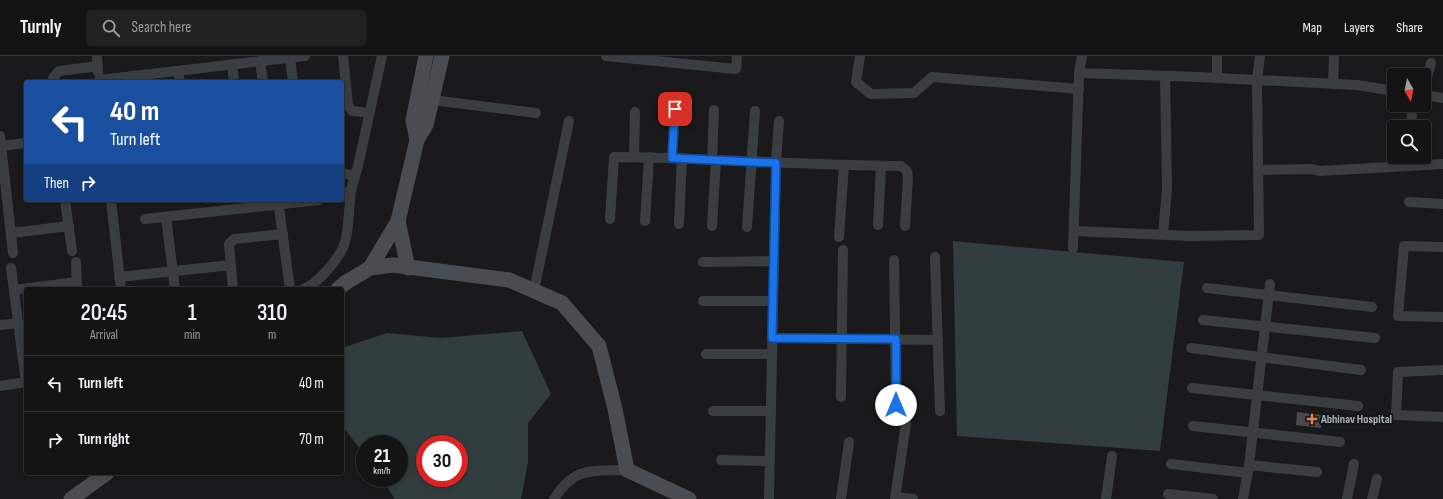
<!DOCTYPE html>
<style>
body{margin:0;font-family:"Sofia Sans Condensed",sans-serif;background:#212122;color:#f1f3f6;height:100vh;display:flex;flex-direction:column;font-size:15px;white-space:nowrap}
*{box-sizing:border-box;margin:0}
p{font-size:13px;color:#9d9ea0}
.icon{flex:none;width:22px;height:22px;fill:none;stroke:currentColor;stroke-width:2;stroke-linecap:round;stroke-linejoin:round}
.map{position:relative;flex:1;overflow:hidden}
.side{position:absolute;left:24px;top:231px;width:320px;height:188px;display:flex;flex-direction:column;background:#141415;border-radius:4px;box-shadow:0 2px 6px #0003,0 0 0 1px #333334}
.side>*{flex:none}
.hud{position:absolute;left:24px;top:24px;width:320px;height:122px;border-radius:4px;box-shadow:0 2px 6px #0003,0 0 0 1px #333334;background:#1a4fa0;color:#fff;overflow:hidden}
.needle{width:26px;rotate:171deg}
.tools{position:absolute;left:1387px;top:12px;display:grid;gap:8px}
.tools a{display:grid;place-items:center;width:44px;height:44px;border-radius:4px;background:#141415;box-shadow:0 2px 6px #0003,0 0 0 1px #333334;font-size:20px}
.speed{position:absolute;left:356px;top:379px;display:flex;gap:8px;font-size:20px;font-weight:700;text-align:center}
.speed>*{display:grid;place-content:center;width:52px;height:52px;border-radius:50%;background:#141415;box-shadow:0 2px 6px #0003,0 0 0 1px #333334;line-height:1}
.speed small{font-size:10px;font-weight:400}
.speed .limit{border:6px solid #d22;background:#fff;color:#111}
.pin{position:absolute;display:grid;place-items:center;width:34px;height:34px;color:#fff;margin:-17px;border-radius:8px;box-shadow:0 2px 6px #0006}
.me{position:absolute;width:44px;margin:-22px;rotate:0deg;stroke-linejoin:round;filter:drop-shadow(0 0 3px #0008)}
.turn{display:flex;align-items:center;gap:14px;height:84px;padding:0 20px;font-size:18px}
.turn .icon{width:52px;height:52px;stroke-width:2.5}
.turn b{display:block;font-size:28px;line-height:34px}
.then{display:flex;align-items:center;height:38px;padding:0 20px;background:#0003;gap:8px;font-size:15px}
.eta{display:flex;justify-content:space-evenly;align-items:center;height:68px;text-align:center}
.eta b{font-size:24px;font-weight:600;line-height:28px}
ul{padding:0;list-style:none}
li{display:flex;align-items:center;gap:12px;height:56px;padding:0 20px;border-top:1px solid #333334}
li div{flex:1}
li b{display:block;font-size:15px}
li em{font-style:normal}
header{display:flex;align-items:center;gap:24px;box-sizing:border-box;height:56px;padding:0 20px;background:#141415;border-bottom:1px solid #333334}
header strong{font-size:19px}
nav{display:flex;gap:22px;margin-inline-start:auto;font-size:14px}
.search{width:280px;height:36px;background:#212122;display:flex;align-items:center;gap:10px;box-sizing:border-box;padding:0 14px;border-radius:4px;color:#9d9ea0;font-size:15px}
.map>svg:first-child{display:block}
.water{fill:#313d3f;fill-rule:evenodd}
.building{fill:#47494c}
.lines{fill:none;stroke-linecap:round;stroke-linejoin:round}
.street{stroke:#3b3e41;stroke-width:10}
.secondary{stroke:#494d51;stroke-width:15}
.route-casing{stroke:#114b97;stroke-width:10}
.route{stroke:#1a73e8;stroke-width:7}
.poi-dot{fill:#e68348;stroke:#151517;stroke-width:1.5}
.labels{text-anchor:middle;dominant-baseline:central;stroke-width:4;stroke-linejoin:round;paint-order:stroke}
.poi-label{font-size:12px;font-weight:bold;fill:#adb5ba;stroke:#151517;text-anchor:start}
</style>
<header>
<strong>Turnly</strong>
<div class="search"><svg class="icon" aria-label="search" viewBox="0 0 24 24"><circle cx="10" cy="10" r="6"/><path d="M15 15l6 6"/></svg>Search here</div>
<nav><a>Map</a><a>Layers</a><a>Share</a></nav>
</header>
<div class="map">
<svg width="1443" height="443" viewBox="0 0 1443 443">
<rect width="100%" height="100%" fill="#1a1a1c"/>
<g class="water">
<path d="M953,185L1184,206L1160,395L957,380Z"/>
<path d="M522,275L551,338L528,367V406L521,443H395L381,422H399V388H365V399L342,370V292L387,277L441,282ZM425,388H459V422H425Z"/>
</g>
<path class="building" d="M1297,356L1322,359L1321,372L1296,369Z"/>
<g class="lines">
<g class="street">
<path d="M97,0L98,16"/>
<path d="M343,0L348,49L352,55L370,57"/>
<path d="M606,0L736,13L737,0"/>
<path d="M860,0L856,26L871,38L914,37L932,21L1079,33"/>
<path d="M290,2L293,26"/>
<path d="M260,5L263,26"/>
<path d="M232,8L234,26"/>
<path d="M178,15L180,26"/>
<path d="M1079,17L1199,21L1357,29L1394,35"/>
<path d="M1217,22V0"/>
<path d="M99,24L305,0"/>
<path d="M54,26L53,22L59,15L98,10"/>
<path d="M1333,28L1334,0"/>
<path d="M1424,32L1431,7"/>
<path d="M1424,39L1443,42"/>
<path d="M432,44L536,57"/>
<path d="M1411,71L1412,55L1416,49"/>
<path d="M0,80L13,197"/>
<path d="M0,90L26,87"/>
<path d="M634,101L635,56"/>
<path d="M672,102L675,53"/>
<path d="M712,104L714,54"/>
<path d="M1259,114L1312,113L1319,115L1443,108"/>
<path d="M342,117L355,120"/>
<path d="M342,141L351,134L358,110L382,0"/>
<path d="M65,144L72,195"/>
<path d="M111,144L121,233"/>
<path d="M278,144L290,233"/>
<path d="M1409,146L1443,148"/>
<path d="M166,161L175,233"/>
<path d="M145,163L319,144"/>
<path d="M610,163L614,101C709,102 805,109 901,110L907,115L908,122L905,170"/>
<path d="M645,165L649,101"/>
<path d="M679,168L682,102"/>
<path d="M878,169L881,110"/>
<path d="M712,170L716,104"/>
<path d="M747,171L755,55"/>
<path d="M1074,175L1191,180L1259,179L1257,24L1260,0"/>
<path d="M11,177L69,170"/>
<path d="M1163,178L1167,133L1165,20"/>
<path d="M839,181L844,109"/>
<path d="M1443,191L1404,190L1398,260L1443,261"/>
<path d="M1073,192L1079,17L1082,0"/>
<path d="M935,201L940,355"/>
<path d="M894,204L896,349"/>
<path d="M76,206L77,233"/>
<path d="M703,206L774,205"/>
<path d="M11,212L26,326"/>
<path d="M119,221L231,209"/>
<path d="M1207,232L1372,251"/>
<path d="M233,233L229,188L234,183L283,178"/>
<path d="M303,233C317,229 341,201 345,186C349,173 349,149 351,134"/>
<path d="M14,234L77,226"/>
<path d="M534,235L569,65"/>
<path d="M703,245H773"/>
<path d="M1203,264L1375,282"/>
<path d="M0,269L18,267"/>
<path d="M772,282L938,284"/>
<path d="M1191,292L1361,314"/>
<path d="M706,298H772"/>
<path d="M1443,314L1398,316L1396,359L1443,361"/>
<path d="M0,330L26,326"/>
<path d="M1192,332L1358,350"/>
<path d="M841,341L843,194"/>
<path d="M713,355H771"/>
<path d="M1193,370L1340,386"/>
<path d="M721,404L770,405"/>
<path d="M1171,408L1248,417"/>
<path d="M1249,409L1317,416"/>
<path d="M1168,438L1213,443"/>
<path d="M896,441L913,443"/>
<path d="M554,443C575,410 592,415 627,414"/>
<path d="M769,443L776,107L779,65"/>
<path d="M841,443L849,386"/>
<path d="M895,443L906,367"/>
<path d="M1106,443L1112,400"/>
<path d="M1243,443L1249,409L1270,228"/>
<path d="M1347,443L1354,408"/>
<path d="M1372,443L1377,423"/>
</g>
<g class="secondary">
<path d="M417,84L413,64L426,0"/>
<path d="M398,165L408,212"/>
<path d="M370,212L398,165L417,84L426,69L442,0"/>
<path d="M338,233L345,227L370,212L393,209L509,224L562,247L599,290L615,353L627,414L689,443"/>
<path d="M71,443L107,417"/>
</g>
</g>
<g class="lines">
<defs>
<path id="route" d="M675,53L672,102L776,107L772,282L896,283V349"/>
</defs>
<use href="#route" class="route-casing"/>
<use href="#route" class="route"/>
</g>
<path class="poi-dot" d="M1310 357h4v4h4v4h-4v4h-4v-4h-4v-4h4z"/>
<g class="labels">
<g class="poi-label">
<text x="1321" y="363">Abhinav Hospital</text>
</g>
</g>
</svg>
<div class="tools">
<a><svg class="needle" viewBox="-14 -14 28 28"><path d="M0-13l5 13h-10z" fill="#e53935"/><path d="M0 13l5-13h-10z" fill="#9d9ea0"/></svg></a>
<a><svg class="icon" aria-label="search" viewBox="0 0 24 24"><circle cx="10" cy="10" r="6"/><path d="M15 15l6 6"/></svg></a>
</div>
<div class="speed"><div>21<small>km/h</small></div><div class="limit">30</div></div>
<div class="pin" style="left:675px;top:53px;background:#d93025"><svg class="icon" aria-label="arrive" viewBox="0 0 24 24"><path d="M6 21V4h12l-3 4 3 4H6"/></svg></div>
<svg class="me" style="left:896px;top:349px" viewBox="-20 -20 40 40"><circle r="19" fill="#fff"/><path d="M0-13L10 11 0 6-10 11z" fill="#1a73e8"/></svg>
<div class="hud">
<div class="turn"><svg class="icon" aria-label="left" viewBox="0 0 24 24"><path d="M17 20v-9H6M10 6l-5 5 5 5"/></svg><div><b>40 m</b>Turn left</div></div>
<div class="then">Then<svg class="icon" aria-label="right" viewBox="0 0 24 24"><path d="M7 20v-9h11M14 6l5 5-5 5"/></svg></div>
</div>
<section class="side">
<div class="eta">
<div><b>20:45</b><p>Arrival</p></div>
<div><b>1</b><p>min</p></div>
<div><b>310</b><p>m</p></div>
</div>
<ul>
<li><svg class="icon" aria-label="left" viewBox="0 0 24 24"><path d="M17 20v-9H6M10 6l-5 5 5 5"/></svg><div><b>Turn left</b></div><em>40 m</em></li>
<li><svg class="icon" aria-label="right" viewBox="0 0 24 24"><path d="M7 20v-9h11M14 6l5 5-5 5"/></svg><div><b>Turn right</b></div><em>70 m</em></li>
</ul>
</section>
</div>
